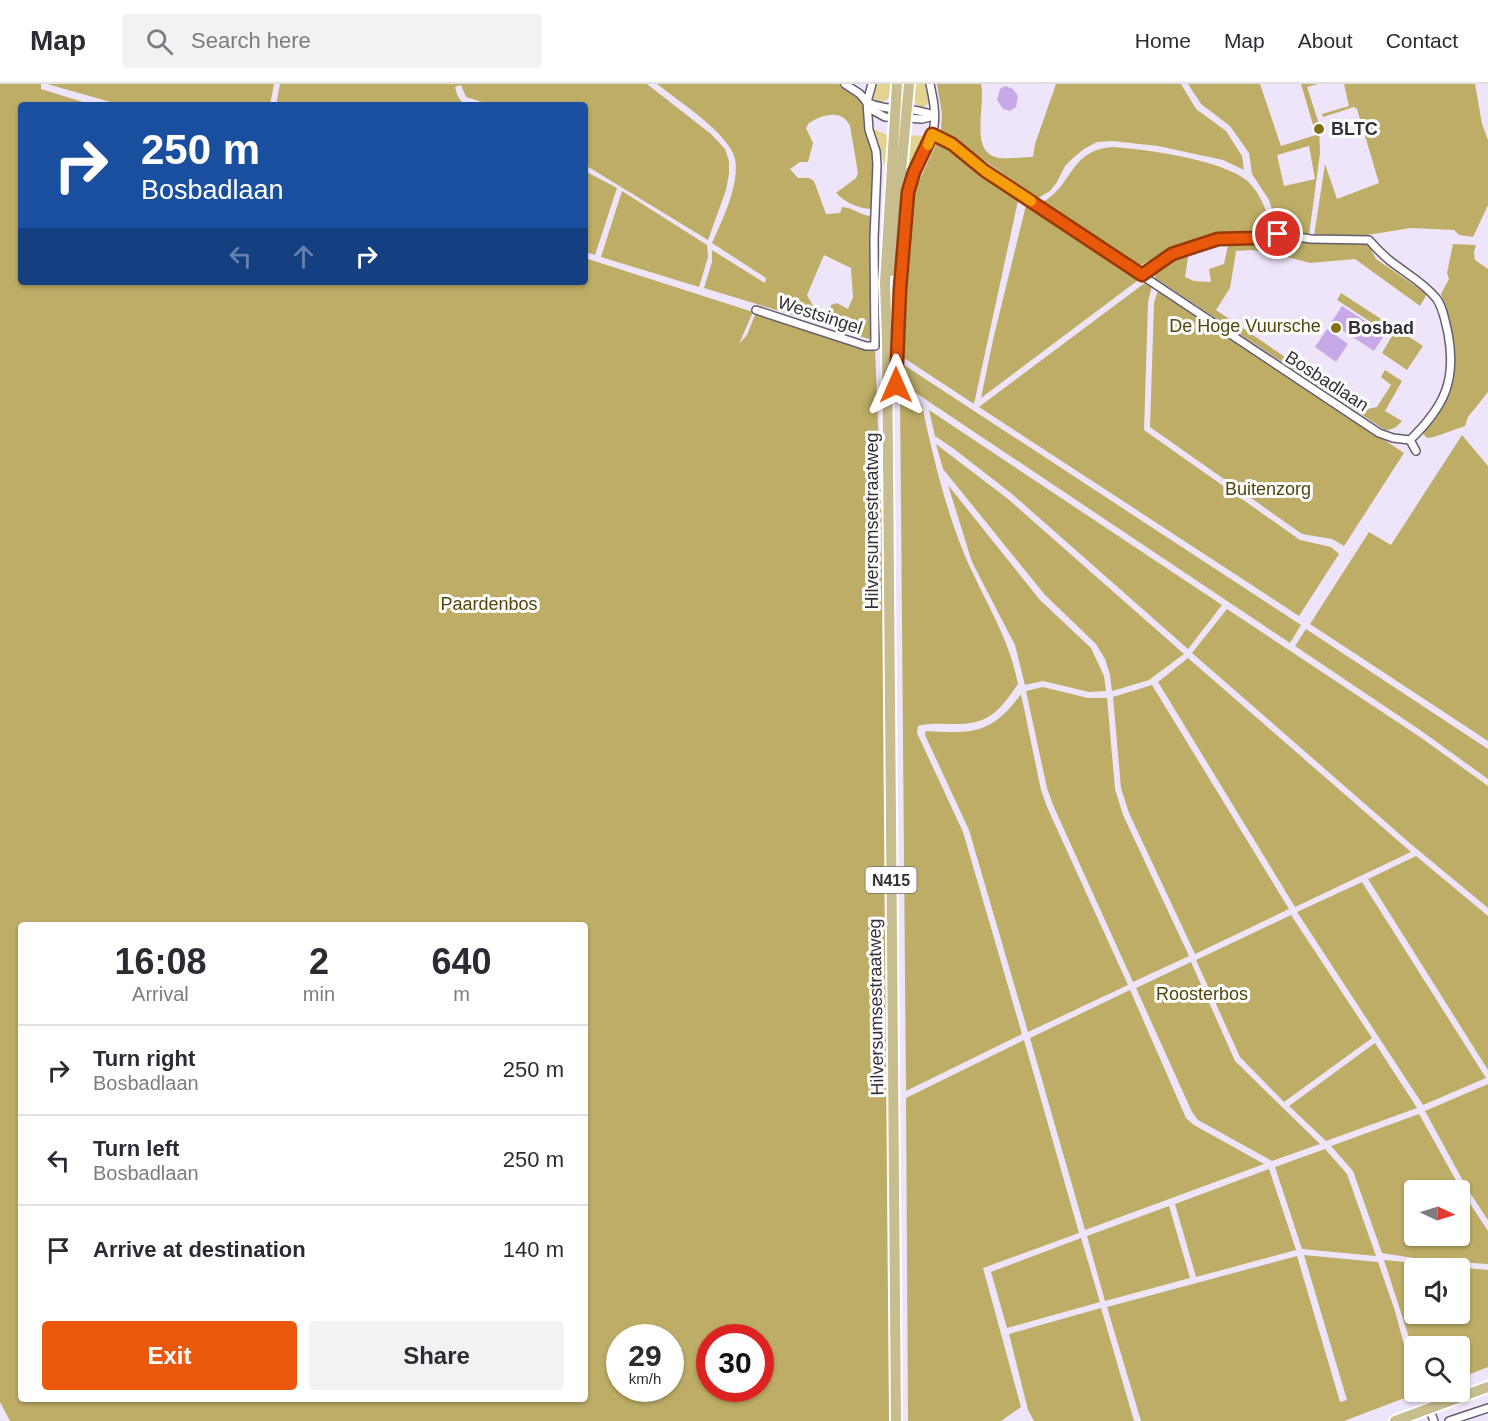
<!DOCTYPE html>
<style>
body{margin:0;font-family:Arial,sans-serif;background:#f2f2f3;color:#2b2b33;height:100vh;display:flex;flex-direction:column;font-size:22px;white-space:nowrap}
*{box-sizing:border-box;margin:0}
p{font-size:20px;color:#7c7c81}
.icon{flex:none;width:33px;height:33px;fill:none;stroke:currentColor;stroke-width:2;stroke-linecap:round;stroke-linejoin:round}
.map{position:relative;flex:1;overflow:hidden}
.sheet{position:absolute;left:18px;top:838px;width:570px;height:480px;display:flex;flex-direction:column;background:#fff;border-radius:6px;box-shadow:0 2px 4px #0004}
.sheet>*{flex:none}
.guide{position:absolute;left:18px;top:18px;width:570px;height:183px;border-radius:6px;box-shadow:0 2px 4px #0004;background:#1a4fa0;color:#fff;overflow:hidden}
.needle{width:39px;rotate:94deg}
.fabs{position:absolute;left:1404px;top:1096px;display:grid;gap:12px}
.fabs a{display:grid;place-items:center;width:66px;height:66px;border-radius:6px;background:#fff;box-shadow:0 2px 4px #0004;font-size:30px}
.speed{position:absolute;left:606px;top:1240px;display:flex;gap:12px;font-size:30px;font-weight:700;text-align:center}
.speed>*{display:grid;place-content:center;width:78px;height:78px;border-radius:50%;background:#fff;box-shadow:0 2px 4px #0004;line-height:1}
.speed small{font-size:15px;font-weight:400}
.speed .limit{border:9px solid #d22;background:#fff;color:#111}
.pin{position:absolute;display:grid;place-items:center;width:51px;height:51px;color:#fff;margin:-26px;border:3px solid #fff;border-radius:50%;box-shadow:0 2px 6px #0007}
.me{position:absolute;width:66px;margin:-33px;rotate:0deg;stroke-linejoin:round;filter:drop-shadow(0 0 4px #0008)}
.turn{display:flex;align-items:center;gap:21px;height:126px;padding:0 24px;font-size:27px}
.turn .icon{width:78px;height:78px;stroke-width:2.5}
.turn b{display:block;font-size:42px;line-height:51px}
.lanes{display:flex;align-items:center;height:57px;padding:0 24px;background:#0003;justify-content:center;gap:30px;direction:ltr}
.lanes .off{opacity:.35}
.eta{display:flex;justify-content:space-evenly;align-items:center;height:102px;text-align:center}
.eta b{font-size:36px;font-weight:600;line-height:42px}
.button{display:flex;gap:12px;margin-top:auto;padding:12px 24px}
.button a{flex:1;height:69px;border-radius:6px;background:#ea580c;color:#fff;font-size:24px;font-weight:600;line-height:69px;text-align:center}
.button a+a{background:#f2f2f3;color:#2b2b33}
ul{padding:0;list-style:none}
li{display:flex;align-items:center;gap:18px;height:90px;padding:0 24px;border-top:2px solid #e1e1e2}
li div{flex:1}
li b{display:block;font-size:22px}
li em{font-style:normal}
header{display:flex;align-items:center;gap:36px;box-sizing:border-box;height:84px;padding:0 30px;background:#fff;border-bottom:2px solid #e1e1e2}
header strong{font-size:28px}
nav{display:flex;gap:33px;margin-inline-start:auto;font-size:21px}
.search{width:420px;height:54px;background:#f2f2f3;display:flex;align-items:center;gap:15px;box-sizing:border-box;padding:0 21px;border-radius:6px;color:#7c7c81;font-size:22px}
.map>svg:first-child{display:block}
.green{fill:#e2d390}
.forest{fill:#bdad66;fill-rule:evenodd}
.water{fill:#c7a9e8}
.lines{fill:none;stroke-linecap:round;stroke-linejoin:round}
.street-casing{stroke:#665d70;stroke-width:10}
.primary-casing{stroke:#fff;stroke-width:14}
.street{stroke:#fff;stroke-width:7}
.primary{stroke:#c8bd8e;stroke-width:10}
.route-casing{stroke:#983908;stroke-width:15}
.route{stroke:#ea580c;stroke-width:10}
.slow{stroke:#f59e0b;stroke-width:10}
.poi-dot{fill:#847112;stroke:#fff;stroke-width:2}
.labels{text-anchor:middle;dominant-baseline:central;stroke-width:6;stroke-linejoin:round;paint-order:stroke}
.shield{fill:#fff;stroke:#706e74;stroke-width:1.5}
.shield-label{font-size:16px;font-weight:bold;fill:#333038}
.poi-label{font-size:18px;font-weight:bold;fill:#333038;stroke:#fff;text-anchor:start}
.street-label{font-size:18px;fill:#333038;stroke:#fff}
.park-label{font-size:18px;fill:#52460d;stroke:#fff}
</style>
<header>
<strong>Map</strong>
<div class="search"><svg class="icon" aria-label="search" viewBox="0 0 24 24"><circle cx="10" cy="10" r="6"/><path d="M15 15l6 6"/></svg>Search here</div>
<nav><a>Home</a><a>Map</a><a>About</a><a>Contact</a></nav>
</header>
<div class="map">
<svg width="1488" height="1337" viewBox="0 0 1488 1337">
<rect width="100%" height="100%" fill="#efe5fa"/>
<g class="green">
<path d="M877,0H895C894,10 890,15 881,18L873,14Z"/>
<path d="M913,0H927L929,18L924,23C911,22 913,11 913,0Z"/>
<path d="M874,45L889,52L886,86Z"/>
<path d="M908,51L926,52L928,57L910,95L904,121L894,242V299L891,298V228L895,177Z"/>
</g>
<g class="forest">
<path d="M0,0H41V5L93,21H21V198H585V174L753,228L739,260L747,251L755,231L875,265L886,541L893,1337H10L0,1318ZM21,842H585V1316H21ZM620,1254H670V1305H620ZM710,1254H760V1305H710Z"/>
<path d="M47,0H274L270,21H121Z"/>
<path d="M280,0H647L711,50L725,65L729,77V90L726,106L708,156L585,81V21H492L466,13L461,1L455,3C457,11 459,17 467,21H276Z"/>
<path d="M657,0H839L865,19L875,82L873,125C859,125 846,119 836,109L856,94L858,89L850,42C842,24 821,31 809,39L806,44L813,59L808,78H800L790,85L798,94H809L814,97L826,130L840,129L842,123C855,124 860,132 873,132L875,257L828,242L831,221L837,219L848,225L853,213L851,184L824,171L807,211L815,225L812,237L704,204L712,178V166L765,199L766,194L712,159C722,137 740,100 735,75C730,50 678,17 657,0Z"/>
<path d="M937,0H981C986,22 968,70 1000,74C1010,75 1022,73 1033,73L1035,60L1056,0H1181L1196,25L1226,47L1242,72L1244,86L1223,76L1158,62L1112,57L1097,58L1084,65L1073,74L1065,82L1057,98L1050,107L1038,114L941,46L942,30Z"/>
<path d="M1188,0H1260L1281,62L1316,51L1301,0H1318L1307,3L1319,40L1320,69L1309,151L1277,142L1269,116L1252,90L1249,69L1230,42L1201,20ZM1309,62L1315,95L1284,102L1277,71Z"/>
<path d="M1344,0H1475L1482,40L1488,56V121L1473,153L1459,151L1454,146L1411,144L1367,151L1314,152L1325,80L1337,115L1379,99L1357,25L1354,23L1323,33L1322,30L1349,22Z"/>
<path d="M937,58L960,69L1019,112L974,320L901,272L902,227L911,125L914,108Z"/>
<path d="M1112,63C1146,65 1214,75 1242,93C1258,103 1267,126 1271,144C1253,156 1228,148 1208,153C1184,159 1161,171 1139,182L1043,118C1074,100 1069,67 1112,63Z"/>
<path d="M585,87L617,104L595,171L585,168Z"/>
<path d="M622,107L707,161L708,173L699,203L601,173Z"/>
<path d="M1027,117L1141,194L981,314L993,256Z"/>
<path d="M1277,154L1319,160L1367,158L1376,175L1427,210L1420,222L1355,175L1310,179L1276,170L1252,166L1236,167L1230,204L1216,226L1363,326L1377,323L1391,301L1381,293L1385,286L1402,297L1385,327L1402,337C1397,343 1393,346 1385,346L1155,194L1156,184L1173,173L1189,167L1185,193L1194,197L1211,198L1209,185L1224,180L1229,157Z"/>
<path d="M1453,160L1476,161L1474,168L1475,176L1488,185V308L1468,333L1465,342L1434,353L1427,354L1423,350L1442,323L1452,294L1455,262L1441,210L1449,195L1447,189Z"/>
<path d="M1146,198L1152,202L1148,218L1144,346L1300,456L1331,463L1339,470L1299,532L979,323Z"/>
<path d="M1158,206L1404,369L1344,462L1332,455L1302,450L1150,343L1154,219Z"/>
<path d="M1341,209L1423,262L1407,286L1382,269L1392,252L1337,216Z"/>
<path d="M901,279L1301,541L1290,559L901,299Z"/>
<path d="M900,307L922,321C932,370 946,426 965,472C984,516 1009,553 1018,600C998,629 988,641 951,640C940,640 929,639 918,642L917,649L963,748L1022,950L906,1007Z"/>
<path d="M929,326L1222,521L1188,565L1012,410L954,365L935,352Z"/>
<path d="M1462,351L1488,382V657L1310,540L1369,448L1391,461Z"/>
<path d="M936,360L1008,415L1184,570L1149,596L1112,607L1110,591L1105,575L1096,560L1045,511L943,385Z"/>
<path d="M948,401L1040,516L1091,564L1104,592L1106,607L1089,608L1043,597L1025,601L1015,561L972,478Z"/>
<path d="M1227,525L1420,653L1488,702V824L1412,761L1192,569Z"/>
<path d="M1306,545L1488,665V695L1420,646L1295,562Z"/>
<path d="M1188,574L1411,768L1295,823L1158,598Z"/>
<path d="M1152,601L1289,825L1195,870L1129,729L1121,704L1113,613Z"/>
<path d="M1043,603L1088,614H1107L1115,705L1123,731L1189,872L1133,898L1053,721L1047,704L1026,607Z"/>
<path d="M1021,610L1041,706L1047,723L1128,901L1028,948L969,746L925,651L926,647C973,650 992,650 1021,610Z"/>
<path d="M1416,772L1488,832V986L1368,795Z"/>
<path d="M1362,798L1486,994L1423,1021L1297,828Z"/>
<path d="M1291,831L1372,954L1284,1018L1240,973L1196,876Z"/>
<path d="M1191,878L1235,977L1320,1060L1272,1077L1198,1036L1192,1028L1136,904Z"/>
<path d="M1130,906L1186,1034L1194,1041L1264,1080L1085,1146L1030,954Z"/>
<path d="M1024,956L1079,1149L983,1184L1021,1323L1001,1337H908L906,1014Z"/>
<path d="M1375,959L1417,1024L1326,1057L1289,1022Z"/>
<path d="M1488,1000V1136L1468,1106L1425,1027Z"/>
<path d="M1419,1030L1463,1109L1488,1147V1180L1426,1176L1382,1169L1353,1087L1331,1062ZM1414,1107H1460V1152H1414Z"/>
<path d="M1325,1065L1347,1090L1376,1172L1302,1165L1275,1083Z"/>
<path d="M1269,1085L1296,1166L1196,1193L1175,1120Z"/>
<path d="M1169,1122L1190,1194L1105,1217L1087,1152Z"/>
<path d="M1081,1154L1100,1218L1007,1244L991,1188Z"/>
<path d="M1304,1171L1378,1178L1395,1227L1414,1298V1308L1418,1309L1344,1337H1141L1107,1223L1297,1172L1340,1318L1347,1316Z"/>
<path d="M1384,1176L1488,1186V1283L1460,1294V1263H1414V1269ZM1414,1185H1460V1230H1414Z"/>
<path d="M1101,1224L1134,1337H1034L1028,1326L1009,1250Z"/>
</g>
<g class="water">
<path d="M1005,2L1013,5L1018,12L1016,23L1010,27L1003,25L997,16L1000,5Z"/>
<path d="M1342,222L1385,250L1374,267L1331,239Z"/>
<path d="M1327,245L1348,260L1336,278L1315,263Z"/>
</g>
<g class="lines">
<defs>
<g id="street">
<path d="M845,0L860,10L874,27L885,33L922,35L934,32"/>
<path d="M867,18C888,29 913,21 934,32"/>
<path d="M932,50L952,60L985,87L1379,349L1393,354L1410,356C1444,323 1457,297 1448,249C1445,237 1443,223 1436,214C1422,197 1405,189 1389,176C1382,170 1375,163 1369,156L1311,155L1278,150L1254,154L1218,155L1172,170L1142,191"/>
<path d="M756,226L866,262H875L874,155L877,81L876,67L869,46L867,18L872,0"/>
<path d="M897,311L896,273L908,113C911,87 931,68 934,42C936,28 933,14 930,0"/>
<path d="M1410,356L1416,367"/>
<path d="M1429,1324L1434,1337"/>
<path d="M1449,1337L1488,1324"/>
</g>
<g id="primary">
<path d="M892,187L909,0"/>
<path d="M896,1337L887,256L885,199L897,0"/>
<path d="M1395,1337L1488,1303"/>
</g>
</defs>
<use href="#street" class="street-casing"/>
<use href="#primary" class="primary-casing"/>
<use href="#street" class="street"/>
<use href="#primary" class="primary"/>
</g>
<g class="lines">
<defs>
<path id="route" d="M896,301L900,205L908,108L914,88L932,50L952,60L985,87L1142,191L1172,170L1218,155L1254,154L1278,150"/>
</defs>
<use href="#route" class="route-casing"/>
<use href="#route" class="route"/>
<path class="slow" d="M928,61L932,50L952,60L985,87L1031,117"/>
</g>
<g class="poi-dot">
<circle cx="1319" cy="45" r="6"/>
<circle cx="1336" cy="244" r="6"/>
</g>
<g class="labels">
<rect class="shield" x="865.5" y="783" width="51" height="26" rx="4.5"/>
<g class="shield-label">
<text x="891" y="796">N415</text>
</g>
<g class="poi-label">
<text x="1331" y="45">BLTC</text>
<text x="1348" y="244">Bosbad</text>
</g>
<g class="street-label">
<text transform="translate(820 231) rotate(18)">Westsingel</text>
<text transform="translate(1327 297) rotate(33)">Bosbadlaan</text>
<text transform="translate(872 437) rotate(-90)">Hilversumsestraatweg</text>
<text transform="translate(876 923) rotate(-91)">Hilversumsestraatweg</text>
</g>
<g class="park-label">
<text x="1245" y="242">De Hoge Vuursche</text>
<text x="1268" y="405">Buitenzorg</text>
<text x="489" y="520">Paardenbos</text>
<text x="1202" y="910">Roosterbos</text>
</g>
</g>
</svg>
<div class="fabs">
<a><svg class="needle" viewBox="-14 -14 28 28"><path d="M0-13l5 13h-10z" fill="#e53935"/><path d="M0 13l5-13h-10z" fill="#7c7c81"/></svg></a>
<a><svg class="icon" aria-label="sound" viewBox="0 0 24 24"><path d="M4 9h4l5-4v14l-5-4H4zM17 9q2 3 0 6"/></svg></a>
<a><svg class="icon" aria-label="search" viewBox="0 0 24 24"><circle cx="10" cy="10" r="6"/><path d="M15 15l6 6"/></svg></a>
</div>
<div class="speed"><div>29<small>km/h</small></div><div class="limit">30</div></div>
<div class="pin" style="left:1278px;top:150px;background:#d93025"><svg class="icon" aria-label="arrive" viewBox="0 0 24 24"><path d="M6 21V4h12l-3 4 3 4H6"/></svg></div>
<svg class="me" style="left:896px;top:301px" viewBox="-20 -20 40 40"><path d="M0-17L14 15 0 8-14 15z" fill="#ea580c" stroke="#fff" stroke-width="4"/></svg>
<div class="guide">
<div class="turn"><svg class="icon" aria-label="right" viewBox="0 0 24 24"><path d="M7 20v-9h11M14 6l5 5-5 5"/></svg><div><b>250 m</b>Bosbadlaan</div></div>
<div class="lanes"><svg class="icon off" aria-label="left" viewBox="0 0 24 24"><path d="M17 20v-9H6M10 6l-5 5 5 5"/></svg><svg class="icon off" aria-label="ahead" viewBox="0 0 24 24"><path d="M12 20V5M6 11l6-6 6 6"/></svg><svg class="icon" aria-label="right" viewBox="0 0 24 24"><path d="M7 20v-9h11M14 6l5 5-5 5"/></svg></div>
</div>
<section class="sheet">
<div class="eta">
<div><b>16:08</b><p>Arrival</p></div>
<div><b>2</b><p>min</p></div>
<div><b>640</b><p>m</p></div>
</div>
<ul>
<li><svg class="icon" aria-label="right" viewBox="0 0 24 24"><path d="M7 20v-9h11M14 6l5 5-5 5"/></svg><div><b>Turn right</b><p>Bosbadlaan</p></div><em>250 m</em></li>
<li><svg class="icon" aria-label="left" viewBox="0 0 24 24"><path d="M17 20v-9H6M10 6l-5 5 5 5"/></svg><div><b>Turn left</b><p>Bosbadlaan</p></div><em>250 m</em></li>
<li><svg class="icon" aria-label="arrive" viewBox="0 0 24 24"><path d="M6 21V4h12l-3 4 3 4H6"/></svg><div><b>Arrive at destination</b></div><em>140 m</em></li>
</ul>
<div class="button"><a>Exit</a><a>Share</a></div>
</section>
</div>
